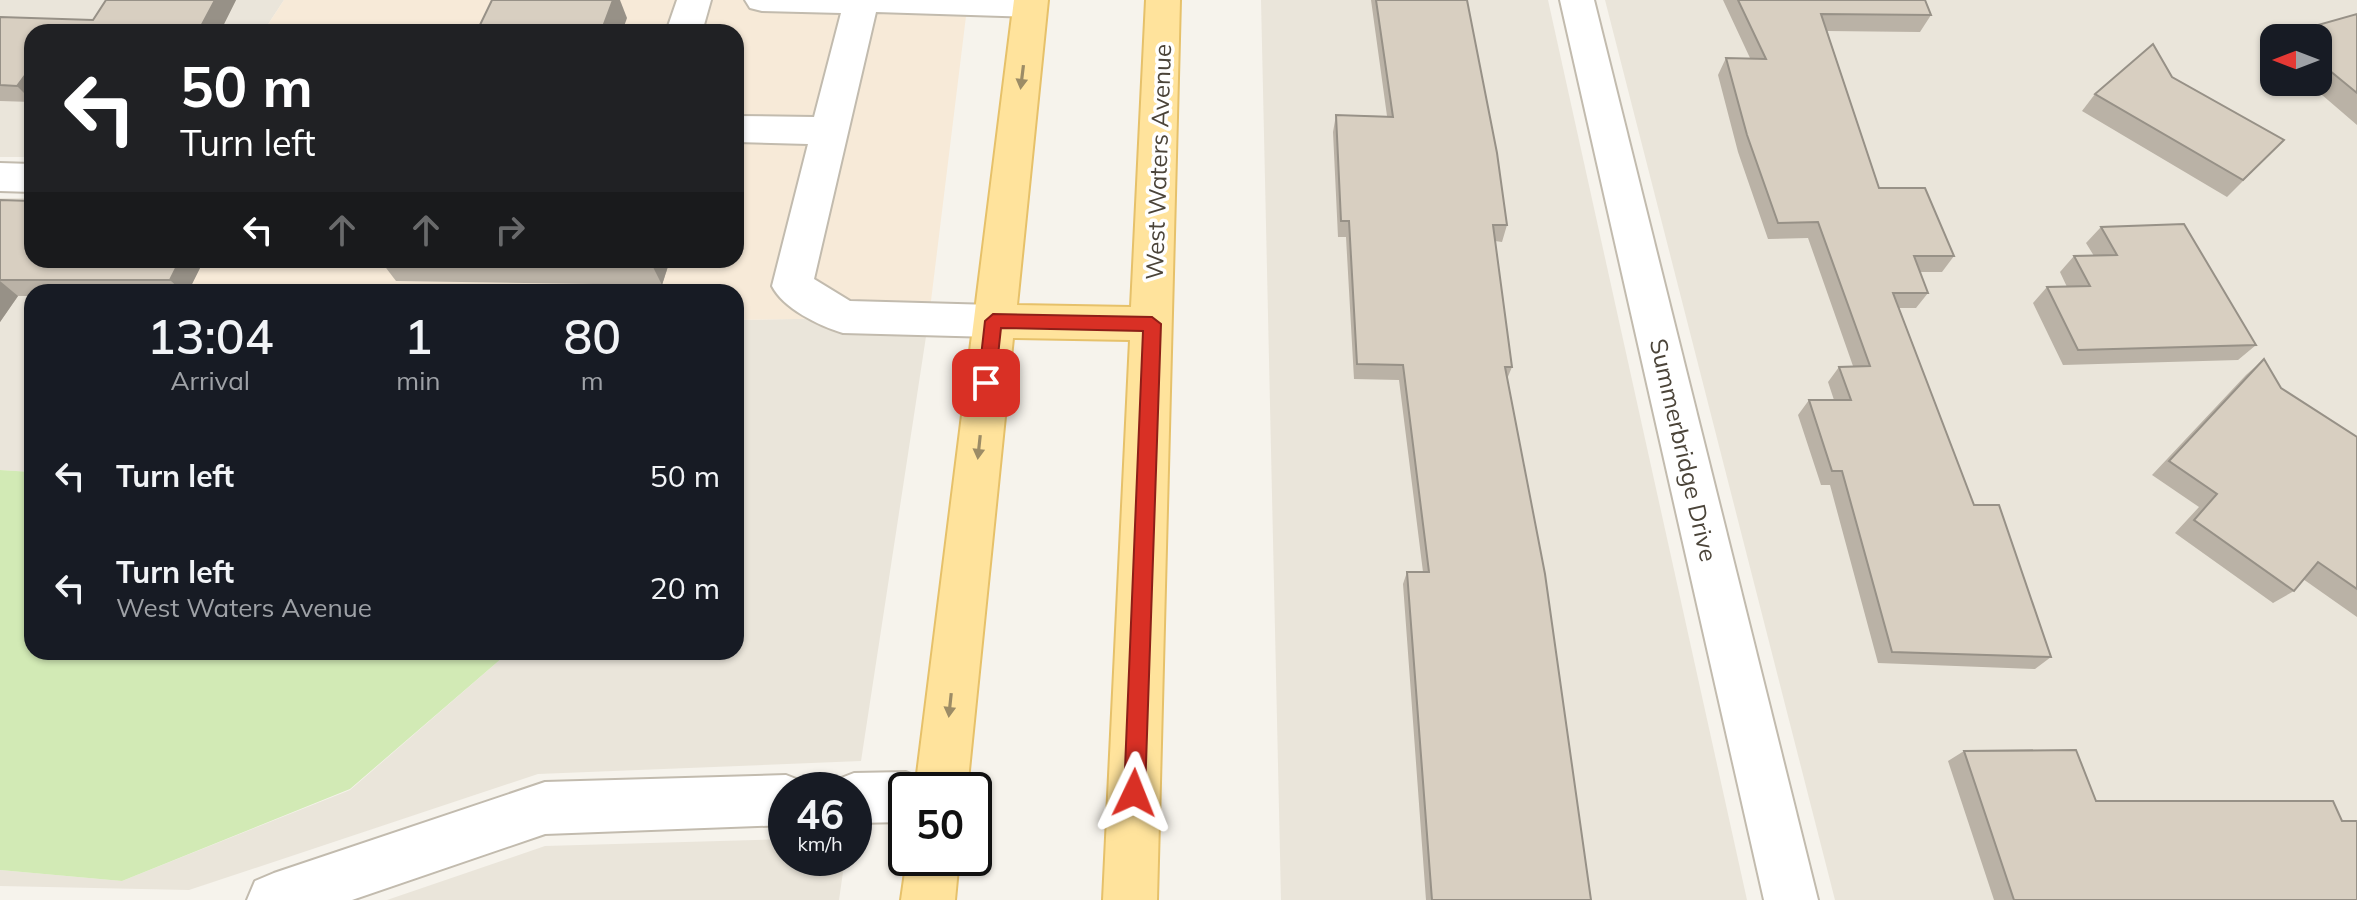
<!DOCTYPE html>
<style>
body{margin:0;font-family:Mulish,sans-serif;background:#242831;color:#f1f3f6;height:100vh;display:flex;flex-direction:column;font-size:30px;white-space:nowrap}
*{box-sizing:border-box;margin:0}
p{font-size:26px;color:#9ea1a6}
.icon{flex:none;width:44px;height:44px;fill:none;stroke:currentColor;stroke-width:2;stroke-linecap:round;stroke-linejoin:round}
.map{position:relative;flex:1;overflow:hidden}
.side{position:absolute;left:24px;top:284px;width:720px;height:376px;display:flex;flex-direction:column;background:#171b24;border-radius:24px;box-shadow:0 2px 6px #0004}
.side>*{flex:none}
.hud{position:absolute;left:24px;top:24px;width:720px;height:244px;border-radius:24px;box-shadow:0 2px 6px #0004;background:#202124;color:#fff;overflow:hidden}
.needle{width:52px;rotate:270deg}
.tools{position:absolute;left:2260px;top:24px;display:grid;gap:16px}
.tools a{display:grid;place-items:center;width:72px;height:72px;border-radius:16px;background:#171b24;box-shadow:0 2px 6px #0004;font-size:40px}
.speed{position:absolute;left:768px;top:772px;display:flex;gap:16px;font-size:40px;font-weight:700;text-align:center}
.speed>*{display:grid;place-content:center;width:104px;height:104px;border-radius:50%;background:#171b24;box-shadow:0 2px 6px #0004;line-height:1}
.speed small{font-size:20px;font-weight:400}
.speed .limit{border:4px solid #111;border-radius:12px;background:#fff;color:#111}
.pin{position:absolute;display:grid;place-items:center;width:68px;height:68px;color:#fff;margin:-34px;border-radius:16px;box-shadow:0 4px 12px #0006}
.me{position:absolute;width:88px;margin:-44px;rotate:2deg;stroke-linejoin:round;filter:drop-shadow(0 0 6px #0008)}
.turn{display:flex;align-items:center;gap:28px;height:168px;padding:0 24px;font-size:36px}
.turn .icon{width:104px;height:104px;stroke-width:2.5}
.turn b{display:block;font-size:56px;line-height:68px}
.lanes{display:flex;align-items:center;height:76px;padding:0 24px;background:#0003;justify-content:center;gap:40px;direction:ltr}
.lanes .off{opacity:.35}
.eta{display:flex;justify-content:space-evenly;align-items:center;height:136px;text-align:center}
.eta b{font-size:48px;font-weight:600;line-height:56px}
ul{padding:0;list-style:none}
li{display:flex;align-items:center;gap:24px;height:112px;padding:0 24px}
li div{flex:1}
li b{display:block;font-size:30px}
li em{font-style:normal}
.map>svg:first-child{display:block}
.residential{fill:#eae5da;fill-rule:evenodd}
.commercial{fill:#f7ead8}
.green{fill:#d2eab5}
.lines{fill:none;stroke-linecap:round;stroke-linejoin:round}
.minor-casing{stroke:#c2bbae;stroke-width:4}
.major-casing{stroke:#e6c16a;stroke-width:4}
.minor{fill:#fff;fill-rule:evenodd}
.major{fill:#ffe39c;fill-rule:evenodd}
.wall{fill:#bab2a6}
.shaded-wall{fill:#979187}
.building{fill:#d8cfc1;stroke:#979187;stroke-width:2}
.oneway{fill:#9c8c66}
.route{fill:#d93025;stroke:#8d1f18;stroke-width:2}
.labels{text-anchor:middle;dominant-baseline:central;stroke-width:7;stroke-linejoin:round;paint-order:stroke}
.street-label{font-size:24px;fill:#4b4439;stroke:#fff}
</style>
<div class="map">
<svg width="2357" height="900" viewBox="0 0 2357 900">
<rect width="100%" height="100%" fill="#f6f3ec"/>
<g class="residential">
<path d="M0,0H284L263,32H32V157H0Z"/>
<path d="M1261,0H1548L1747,900H1281Z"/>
<path d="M1605,0H2357V900H1835ZM2274,38H2318V82H2274Z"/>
<path d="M0,198H32V472L0,470Z"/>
<path d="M929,317L861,761L538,774L189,890L0,886V870L122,881L350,790L509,652H736V320Z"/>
<path d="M786,839V858H845L839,900H387L545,846Z"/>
</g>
<path class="commercial" d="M284,0H968L929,317L736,320V292H98L118,260H736V32H263Z"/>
<path class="green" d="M0,470L32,472V652H509L350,789L122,881L0,870Z"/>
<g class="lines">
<defs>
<g id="minor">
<path d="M677,0H711L702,32H666Z"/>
<path d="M745,0H1044L1047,5L1042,13L1030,17L876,12L814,279L850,301L993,305L1008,309L1014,321L1008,333L993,337L843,333C819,326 783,308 772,286L808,144L736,142V116L814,117L841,13L762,11L750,8Z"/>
<path d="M1560,0H1594L1818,900H1764Z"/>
<path d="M0,163L32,164V192L0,191Z"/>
<path d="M906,772L924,779L929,790H906V822L854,823V790H832L836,780L854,773Z"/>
<path d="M786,775L804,782L808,790H786V825L545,834L352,900H247L255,881L274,873L545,782Z"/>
</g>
<g id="major">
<path d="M1014,0H1048L1017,305L1131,307L1146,0H1180L1157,900H1103L1130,340L1013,338L967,790H915Z"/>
<path d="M907,858H959L955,900H901Z"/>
</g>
</defs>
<use href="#minor" class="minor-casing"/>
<use href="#major" class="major-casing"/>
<use href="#minor" class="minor"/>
<use href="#major" class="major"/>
</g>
<g class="wall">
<path d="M106,0H236L220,32H32V102L0,101V17L93,20Z"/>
<path d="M1371,0H1467L1507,225L1502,242L1495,241L1512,367L1507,379L1591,900H1426L1403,584L1407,572H1423L1399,380L1354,379L1346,237H1338L1333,132L1336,115L1387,116Z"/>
<path d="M1723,0H1925L1931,15L1920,32L1827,31L1879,188L1954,256L1942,272H1920L1928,293L1916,308H1899L1974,505L2051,657L2035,669L1878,663L1830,485H1821L1798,415L1809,400H1834L1828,382L1839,367L1853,366L1808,238L1768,239L1738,152L1718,75L1726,58H1750Z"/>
<path d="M2357,14V125L2307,82H2318V38H2282L2286,34Z"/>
<path d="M2172,77L2284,140L2227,197L2082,111L2095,94Z"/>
<path d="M0,200L32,260H204L188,292H32V296H18L0,322Z"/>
<path d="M2101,227L2256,345L2238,360L2063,365L2033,303L2047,287H2067L2060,272L2074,256H2094L2086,243Z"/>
<path d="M380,260H670L662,285L396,281Z"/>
<path d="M2264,359L2281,388L2357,437V617L2303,579L2294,591L2273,603L2175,533L2199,507L2152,475L2246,375Z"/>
<path d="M1964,751L2096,801L2342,821L2357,900H1994L1948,761Z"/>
</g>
<g class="shaded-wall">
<path d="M215,0H236L220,32H198Z"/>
<path d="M613,0H620L627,18L622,32H601Z"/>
<path d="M29,70L32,74V101L17,86Z"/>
<path d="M180,260H204L188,292H183L170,280Z"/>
<path d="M650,260H670L662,285L650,261Z"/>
<path d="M0,281L18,296L0,322Z"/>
</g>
<g class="building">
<path d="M106,0H215L198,32H32V70H29L17,86L0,85V17L93,20Z"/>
<path d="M492,0H613L601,32H453L455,27H479Z"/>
<path d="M1376,0H1467L1497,153L1507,225H1493L1512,367H1505L1545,574L1591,900H1432L1407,572H1429L1403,365L1357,364L1349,221H1341L1336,115L1393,117Z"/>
<path d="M1738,0H1925L1931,15L1821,14L1879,188H1925L1954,256H1914L1928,293H1893L1974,505H1999L2051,657L1892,652L1842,471H1832L1809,400H1851L1839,367L1870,366L1818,222L1778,223L1747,135L1726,58L1766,59Z"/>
<path d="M2357,14V93L2318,61V38H2291L2286,34Z"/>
<path d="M2153,44L2172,77L2284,140L2243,180L2095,94Z"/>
<path d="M0,200L32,201V260H180L170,280H0Z"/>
<path d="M2184,224L2256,345L2078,350L2047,287L2090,286L2074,256L2117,255L2101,227Z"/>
<path d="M587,260H650V261Z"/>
<path d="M2264,359L2281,388L2357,437V589L2318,562L2294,591L2194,520L2217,494L2169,461Z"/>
<path d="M2076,750L2096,801H2333L2342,821H2357V900H2014L1964,751Z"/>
</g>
<defs><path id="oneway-solid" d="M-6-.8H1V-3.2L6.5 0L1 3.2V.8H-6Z" transform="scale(2)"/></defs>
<g class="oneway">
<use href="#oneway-solid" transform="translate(1022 77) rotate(97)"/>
<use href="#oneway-solid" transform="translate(979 447) rotate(96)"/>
<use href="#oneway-solid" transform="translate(950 705) rotate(96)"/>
</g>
<path class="route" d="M993,314L1152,317L1161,324L1145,793L1142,800L1134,803L1127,800L1124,793L1143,331L1001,328L995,383L986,390L978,383L985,321Z"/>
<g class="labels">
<g class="street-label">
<text transform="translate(1158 162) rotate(-88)">West Waters Avenue</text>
<text transform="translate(1684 450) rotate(77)">Summerbridge Drive</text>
</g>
</g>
</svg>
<div class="tools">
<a><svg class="needle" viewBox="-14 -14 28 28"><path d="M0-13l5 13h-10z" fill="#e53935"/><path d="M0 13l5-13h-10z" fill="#9ea1a6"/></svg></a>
</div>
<div class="speed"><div>46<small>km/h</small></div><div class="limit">50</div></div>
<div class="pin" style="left:986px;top:383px;background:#d93025"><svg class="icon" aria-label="arrive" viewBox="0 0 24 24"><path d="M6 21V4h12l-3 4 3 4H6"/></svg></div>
<svg class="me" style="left:1134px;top:793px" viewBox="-20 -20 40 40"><path d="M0-17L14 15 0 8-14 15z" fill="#d93025" stroke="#fff" stroke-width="4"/></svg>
<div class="hud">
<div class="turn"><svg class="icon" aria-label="left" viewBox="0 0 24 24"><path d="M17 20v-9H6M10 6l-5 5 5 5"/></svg><div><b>50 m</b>Turn left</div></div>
<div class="lanes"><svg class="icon" aria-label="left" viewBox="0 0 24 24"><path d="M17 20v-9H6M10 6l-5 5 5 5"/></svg><svg class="icon off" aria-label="ahead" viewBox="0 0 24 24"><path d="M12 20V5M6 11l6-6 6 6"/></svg><svg class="icon off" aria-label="ahead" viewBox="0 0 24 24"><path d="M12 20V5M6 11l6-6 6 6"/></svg><svg class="icon off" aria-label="right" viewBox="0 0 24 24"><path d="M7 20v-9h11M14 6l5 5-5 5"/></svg></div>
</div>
<section class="side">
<div class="eta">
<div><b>13:04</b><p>Arrival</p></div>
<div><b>1</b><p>min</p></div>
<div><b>80</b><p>m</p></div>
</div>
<ul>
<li><svg class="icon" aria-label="left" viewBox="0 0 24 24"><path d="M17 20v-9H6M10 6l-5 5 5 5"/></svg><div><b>Turn left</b></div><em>50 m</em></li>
<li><svg class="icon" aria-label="left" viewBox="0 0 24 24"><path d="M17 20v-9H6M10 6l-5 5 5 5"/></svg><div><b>Turn left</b><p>West Waters Avenue</p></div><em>20 m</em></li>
</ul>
</section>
</div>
